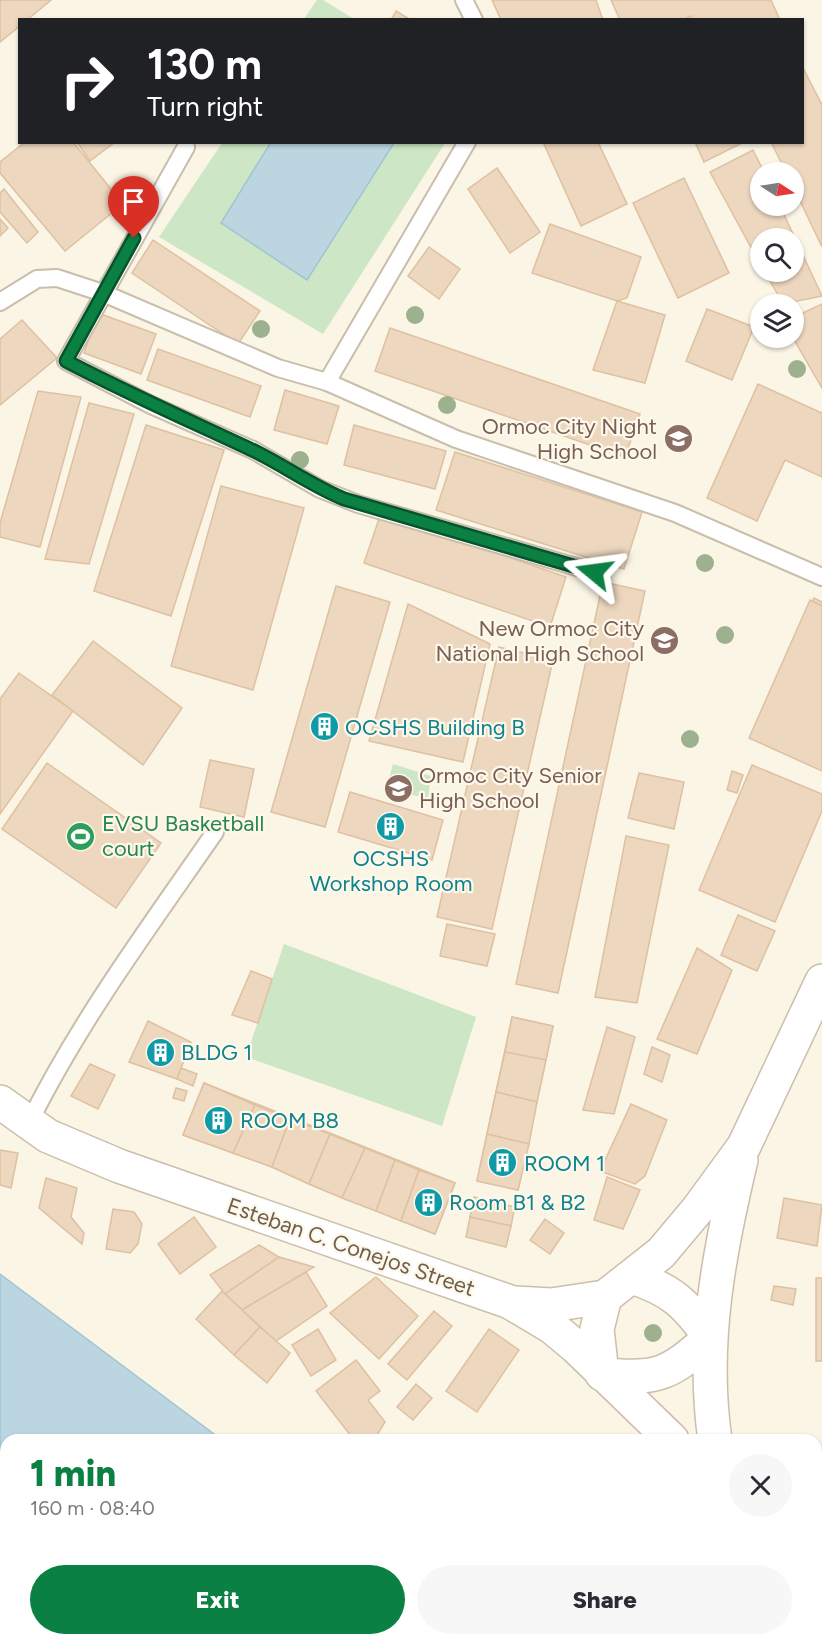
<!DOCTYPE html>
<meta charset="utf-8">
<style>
body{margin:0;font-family:Figtree,sans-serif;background:#f7f7f7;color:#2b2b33;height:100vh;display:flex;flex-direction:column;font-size:22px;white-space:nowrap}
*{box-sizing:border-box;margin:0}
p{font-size:20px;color:#7c7c81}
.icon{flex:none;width:33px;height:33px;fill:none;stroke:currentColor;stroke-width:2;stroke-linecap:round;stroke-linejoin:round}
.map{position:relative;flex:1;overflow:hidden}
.side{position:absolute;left:0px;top:1434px;width:822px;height:212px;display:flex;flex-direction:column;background:#fff;border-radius:18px 18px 0 0;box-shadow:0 2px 4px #0004}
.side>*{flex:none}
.hud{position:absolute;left:18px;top:18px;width:786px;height:126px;border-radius:0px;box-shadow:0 2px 4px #0004;background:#202124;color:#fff;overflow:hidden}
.needle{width:39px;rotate:102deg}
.controls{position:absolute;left:750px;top:162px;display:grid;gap:12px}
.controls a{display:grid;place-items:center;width:54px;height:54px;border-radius:50%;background:#fff;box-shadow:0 2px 4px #0004;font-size:30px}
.pin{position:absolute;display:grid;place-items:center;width:51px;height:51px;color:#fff;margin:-62px -26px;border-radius:50% 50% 50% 0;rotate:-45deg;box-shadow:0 0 6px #0007}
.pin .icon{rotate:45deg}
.me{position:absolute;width:66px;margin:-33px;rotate:286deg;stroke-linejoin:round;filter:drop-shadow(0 0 4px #0008)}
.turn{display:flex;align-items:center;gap:21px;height:126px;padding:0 30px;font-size:27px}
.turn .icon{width:78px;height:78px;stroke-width:2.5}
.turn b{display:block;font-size:42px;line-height:51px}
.round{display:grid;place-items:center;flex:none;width:63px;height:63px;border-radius:32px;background:#f7f7f7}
.summary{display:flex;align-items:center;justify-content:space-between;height:102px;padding:0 30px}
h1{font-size:36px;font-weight:800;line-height:45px;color:#0b8043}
.action{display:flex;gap:12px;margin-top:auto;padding:12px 30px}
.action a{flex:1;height:69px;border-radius:36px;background:#0b8043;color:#fff;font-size:24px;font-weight:800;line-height:69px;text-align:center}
.action a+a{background:#f7f7f7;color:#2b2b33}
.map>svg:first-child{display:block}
.green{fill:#cde6c5}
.water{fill:#bbd6e1;stroke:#a2c4d2;stroke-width:1.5}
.building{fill:#edd7bf;stroke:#dec1a1;stroke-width:1.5}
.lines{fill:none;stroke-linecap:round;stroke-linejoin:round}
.service-casing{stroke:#cabdac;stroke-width:20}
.secondary-casing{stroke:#cdbeab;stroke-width:36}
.service{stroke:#fff;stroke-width:16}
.secondary{stroke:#fff;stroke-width:33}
.tree{fill:#9db18f}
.route-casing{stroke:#07532c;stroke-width:15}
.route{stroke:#0b8043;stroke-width:10}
.labels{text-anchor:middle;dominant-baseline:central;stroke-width:4.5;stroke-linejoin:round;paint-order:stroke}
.education-label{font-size:22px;fill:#785e54;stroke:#fdf8ea;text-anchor:end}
.culture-label{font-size:22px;fill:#0d838f;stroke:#fdf8ea;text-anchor:start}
.leisure-label{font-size:22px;fill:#27864d;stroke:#fdf8ea;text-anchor:start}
.street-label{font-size:22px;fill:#705e4d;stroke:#fdf8ea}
</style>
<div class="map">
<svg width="822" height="1645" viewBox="0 0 822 1645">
<rect width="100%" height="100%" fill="#faf5e5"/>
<g class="green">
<path d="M317,0H323L354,19H304Z"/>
<path d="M222,143H445L323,334L159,237Z"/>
<path d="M393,764L431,776L428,798L386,790Z"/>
<path d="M284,944L476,1017L442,1126L246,1057Z"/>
</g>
<g class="water">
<path d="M271,142L394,143L307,280L221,223Z"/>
<path d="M0,1274L222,1440H6V1483L0,1479Z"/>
<path d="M212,1640H490L497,1645H219Z"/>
</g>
<g class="building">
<path d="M0,0H51L27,20H20V26L0,42Z"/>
<path d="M492,0H596L603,20H501Z"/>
<path d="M611,0H771L780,20H693L691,16L683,20H620Z"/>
<path d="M396,11L411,20H391Z"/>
<path d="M802,66L822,105V247L794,188V172H786L771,142H802Z"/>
<path d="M25,142H73L123,204L65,251L0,173V162Z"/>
<path d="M77,142H115L90,161Z"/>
<path d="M543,142H598L627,204L581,226Z"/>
<path d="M695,142H744L704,162Z"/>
<path d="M753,150L764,172H760V206H780L822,296L783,304L765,272H794V238H760V264L710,172Z"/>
<path d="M497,168L540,232L510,253L468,189Z"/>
<path d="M684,178L729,273L678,298L633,203Z"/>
<path d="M4,189L38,232L27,243L0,212V193Z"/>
<path d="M0,219L8,228L0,236Z"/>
<path d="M550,224L641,257L627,298L617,301L532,273Z"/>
<path d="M153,240L260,311L238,344L132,273Z"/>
<path d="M429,247L460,269L439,299L408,276Z"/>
<path d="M617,301L665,315L645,383L593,370Z"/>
<path d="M822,304V388L793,338L794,317Z"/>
<path d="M707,309L754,327L732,380L686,361Z"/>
<path d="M98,313L156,334L141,374L84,353Z"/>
<path d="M22,320L57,358L0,405V339Z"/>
<path d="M390,328L640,414L625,457L375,371Z"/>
<path d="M158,349L261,386L250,417L147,380Z"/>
<path d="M758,384L822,413V477L785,460L757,521L707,498Z"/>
<path d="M285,390L339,406L327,444L274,430Z"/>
<path d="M38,391L81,397L40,547L0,537V523Z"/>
<path d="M89,403L134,414L89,564L45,559Z"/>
<path d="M146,425L224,450L171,616L94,591Z"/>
<path d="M354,425L446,451L435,489L344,465Z"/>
<path d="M455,452L642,512L624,569L436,510Z"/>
<path d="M221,486L304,508L253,690L171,666Z"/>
<path d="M381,513L566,577L550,627L364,563Z"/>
<path d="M603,582L645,591L558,993L516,984Z"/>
<path d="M336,586L390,602L325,827L271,812Z"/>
<path d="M814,598L822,602V628L803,622Z"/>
<path d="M810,600L822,606V771L749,738Z"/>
<path d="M408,604L490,644L463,762L369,741Z"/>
<path d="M93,641L182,708L143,765L52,695Z"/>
<path d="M499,647L553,660L492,929L437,917Z"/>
<path d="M19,673L73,711L0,814V699Z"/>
<path d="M210,760L254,769L244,817L200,807Z"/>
<path d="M47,763L161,843L116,908L2,829Z"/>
<path d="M752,765L822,794V811L775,922L699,890Z"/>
<path d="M732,771L743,775L737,793L727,790Z"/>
<path d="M639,773L684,782L674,829L628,818Z"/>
<path d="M350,792L443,820L432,860L338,832Z"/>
<path d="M626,836L669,845L637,1003L595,997Z"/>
<path d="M738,915L775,931L757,971L721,955Z"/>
<path d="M447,924L495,934L487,966L440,956Z"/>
<path d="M697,948L732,970L697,1054L657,1039Z"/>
<path d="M251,971L272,979L258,1023L232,1015Z"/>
<path d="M512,1017L553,1026L518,1190L477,1181Z"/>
<path d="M512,1017L553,1026L546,1060L505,1052Z"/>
<path d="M148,1021L191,1042L177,1079L129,1062Z"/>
<path d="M607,1027L635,1037L614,1114L583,1110Z"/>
<path d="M652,1047L670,1055L662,1082L644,1074Z"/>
<path d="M505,1052L546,1060L537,1102L496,1092Z"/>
<path d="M90,1064L115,1075L98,1109L71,1096Z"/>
<path d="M181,1068L197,1074L193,1086L177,1079Z"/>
<path d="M204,1083L455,1183L435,1234L309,1184L272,1167L183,1135Z"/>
<path d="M204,1083L255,1105L233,1153L183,1135Z"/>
<path d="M176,1088L187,1091L184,1101L173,1098Z"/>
<path d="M496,1092L537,1102L529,1144L487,1134Z"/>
<path d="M631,1104L667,1120L645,1176L635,1184L600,1171Z"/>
<path d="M255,1105L290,1119L272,1167L233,1153Z"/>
<path d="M290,1119L330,1134L309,1184L272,1167Z"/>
<path d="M330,1134L365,1148L342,1198L309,1184Z"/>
<path d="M487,1134L529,1144L518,1190L477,1181Z"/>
<path d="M365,1148L395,1160L376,1211L342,1198Z"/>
<path d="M0,1150L18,1153L11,1188L0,1185Z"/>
<path d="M395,1160L419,1170L401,1221L376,1211Z"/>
<path d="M419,1170L455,1183L435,1234L401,1221Z"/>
<path d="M607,1177L640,1190L623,1229L594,1220Z"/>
<path d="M46,1178L77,1188L71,1217L84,1233L82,1244L39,1208Z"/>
<path d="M474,1197L515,1207L511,1226L470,1217Z"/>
<path d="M784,1198L822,1205L817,1246L777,1238Z"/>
<path d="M113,1209L134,1212L142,1224L138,1244L130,1253L106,1249Z"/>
<path d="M194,1217L216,1247L180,1274L158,1244Z"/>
<path d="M470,1217L511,1226L506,1247L466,1237Z"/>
<path d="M545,1219L564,1233L550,1254L530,1240Z"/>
<path d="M259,1245L279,1257L225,1294L210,1275Z"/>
<path d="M279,1257L314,1267L242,1310L225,1294Z"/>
<path d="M306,1272L327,1306L276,1341L242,1310Z"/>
<path d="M376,1277L418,1316L379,1359L330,1313Z"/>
<rect x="816" y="1278" width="6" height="83"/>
<path d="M774,1286L796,1289L793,1305L771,1300Z"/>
<path d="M222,1291L260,1327L234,1355L196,1319Z"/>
<path d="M434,1311L452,1326L407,1380L388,1364Z"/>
<path d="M260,1327L290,1353L267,1383L234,1355Z"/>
<path d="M318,1329L336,1360L311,1376L292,1345Z"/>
<path d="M489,1329L519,1350L477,1412L446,1391Z"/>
<path d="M356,1360L380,1391L368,1400L385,1422L374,1440H354L316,1391Z"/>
<path d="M416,1384L432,1398L413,1420L397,1407Z"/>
<path d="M0,1607L6,1611V1640H44L52,1645H0Z"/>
<path d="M656,1640H702L700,1645H655Z"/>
<path d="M706,1640H729L727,1645H704Z"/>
<path d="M746,1640H780L785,1645H751Z"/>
</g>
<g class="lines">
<defs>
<g id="service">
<path d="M464,0L474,20"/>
<path d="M186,147L66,361L151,405L253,450L320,489L358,504L594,572"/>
<path d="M0,302L37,279L57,278L103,293L278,368L327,382L456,439L675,513L822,577"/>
<path d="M327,382L467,142"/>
<path d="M29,1123C80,1020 150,926 215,832"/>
</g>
<g id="secondary">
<path d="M0,1102L48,1136L119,1166L510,1302L552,1327L576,1347L672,1440"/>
<path d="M605,1297L597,1329L602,1374C655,1381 672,1374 710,1337C686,1304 672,1290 632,1277"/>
<path d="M515,1303L551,1305L605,1297L661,1253L698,1209L744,1146L822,981"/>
<path d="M715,1440C701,1345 719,1252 741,1160"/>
<path d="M816,1639L820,1645"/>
</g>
</defs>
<use href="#service" class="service-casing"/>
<use href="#secondary" class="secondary-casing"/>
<use href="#service" class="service"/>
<use href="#secondary" class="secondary"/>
</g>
<g class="tree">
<circle cx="415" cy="315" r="9"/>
<circle cx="261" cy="329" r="9"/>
<circle cx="797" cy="369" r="9"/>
<circle cx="447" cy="405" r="9"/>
<circle cx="300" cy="460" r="9"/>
<circle cx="705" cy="563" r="9"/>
<circle cx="725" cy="635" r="9"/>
<circle cx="690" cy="739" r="9"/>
<circle cx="653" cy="1333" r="9"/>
</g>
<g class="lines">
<defs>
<path id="route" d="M134,238L66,361C127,393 188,420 250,449C282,464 310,485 344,499L594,572"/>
</defs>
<use href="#route" class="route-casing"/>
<use href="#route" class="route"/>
</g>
<defs>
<symbol id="school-disc" viewBox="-11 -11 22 22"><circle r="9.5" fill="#8d6e63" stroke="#fdf8ea"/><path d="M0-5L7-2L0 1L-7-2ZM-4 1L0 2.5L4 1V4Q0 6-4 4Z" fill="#fff"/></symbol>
<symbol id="building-disc" viewBox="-11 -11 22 22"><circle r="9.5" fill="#0f9aa8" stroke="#fdf8ea"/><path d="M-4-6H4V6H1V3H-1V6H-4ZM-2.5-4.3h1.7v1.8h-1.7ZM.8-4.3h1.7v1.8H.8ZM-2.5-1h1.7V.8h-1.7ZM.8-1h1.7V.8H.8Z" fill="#fff"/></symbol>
<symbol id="stadium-disc" viewBox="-11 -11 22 22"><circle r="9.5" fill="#2e9e5b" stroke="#fdf8ea"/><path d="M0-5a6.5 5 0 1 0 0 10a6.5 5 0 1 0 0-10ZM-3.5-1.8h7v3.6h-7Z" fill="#fff"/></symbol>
</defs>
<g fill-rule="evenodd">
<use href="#school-disc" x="662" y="422" width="33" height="33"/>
<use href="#school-disc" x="648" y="624" width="33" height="33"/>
<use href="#building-disc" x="308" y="710" width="33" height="33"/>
<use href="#school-disc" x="382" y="772" width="33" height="33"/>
<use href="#building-disc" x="374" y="810" width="33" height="33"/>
<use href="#stadium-disc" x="64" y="820" width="33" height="33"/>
<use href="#building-disc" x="144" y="1036" width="33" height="33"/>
<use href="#building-disc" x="202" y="1104" width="33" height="33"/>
<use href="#building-disc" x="486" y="1146" width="33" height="33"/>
<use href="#building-disc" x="412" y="1186" width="33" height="33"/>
</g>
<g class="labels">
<g class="education-label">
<text x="657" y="426">Ormoc City Night<tspan x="657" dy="25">High School</tspan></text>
<text x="644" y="628">New Ormoc City<tspan x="644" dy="25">National High School</tspan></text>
<text x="419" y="775" text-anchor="start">Ormoc City Senior<tspan x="419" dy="25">High School</tspan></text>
</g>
<g class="culture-label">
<text x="345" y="727">OCSHS Building B</text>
<text x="391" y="858" text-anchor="middle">OCSHS<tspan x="391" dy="25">Workshop Room</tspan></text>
<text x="181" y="1052">BLDG 1</text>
<text x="240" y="1120">ROOM B8</text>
<text x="524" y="1163">ROOM 1</text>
<text x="449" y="1202">Room B1 &amp; B2</text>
</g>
<g class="leisure-label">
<text x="102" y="823">EVSU Basketball<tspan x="102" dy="25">court</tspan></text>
</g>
<g class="street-label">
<text transform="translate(351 1247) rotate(19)">Esteban C. Conejos Street</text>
</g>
</g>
</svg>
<div class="controls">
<a><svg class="needle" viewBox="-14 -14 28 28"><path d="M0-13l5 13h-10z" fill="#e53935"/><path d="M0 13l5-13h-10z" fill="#7c7c81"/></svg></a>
<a><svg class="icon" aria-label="search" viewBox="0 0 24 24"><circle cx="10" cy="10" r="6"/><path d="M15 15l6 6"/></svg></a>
<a><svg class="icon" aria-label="layers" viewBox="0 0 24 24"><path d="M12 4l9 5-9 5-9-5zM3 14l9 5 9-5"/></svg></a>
</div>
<div class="pin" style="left:134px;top:238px;background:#d93025"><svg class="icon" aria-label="arrive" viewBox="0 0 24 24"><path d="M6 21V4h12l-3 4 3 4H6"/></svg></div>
<svg class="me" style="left:594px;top:572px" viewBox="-20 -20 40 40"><path d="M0-17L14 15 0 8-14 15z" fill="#0b8043" stroke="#fff" stroke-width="4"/></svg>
<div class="hud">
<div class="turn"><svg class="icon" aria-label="right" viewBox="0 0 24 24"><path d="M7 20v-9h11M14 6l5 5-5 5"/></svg><div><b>130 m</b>Turn right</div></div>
</div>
<section class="side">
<div class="summary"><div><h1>1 min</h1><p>160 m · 08:40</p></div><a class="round"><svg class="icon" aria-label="close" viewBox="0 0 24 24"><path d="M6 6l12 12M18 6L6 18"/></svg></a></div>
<div class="action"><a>Exit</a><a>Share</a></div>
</section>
</div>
